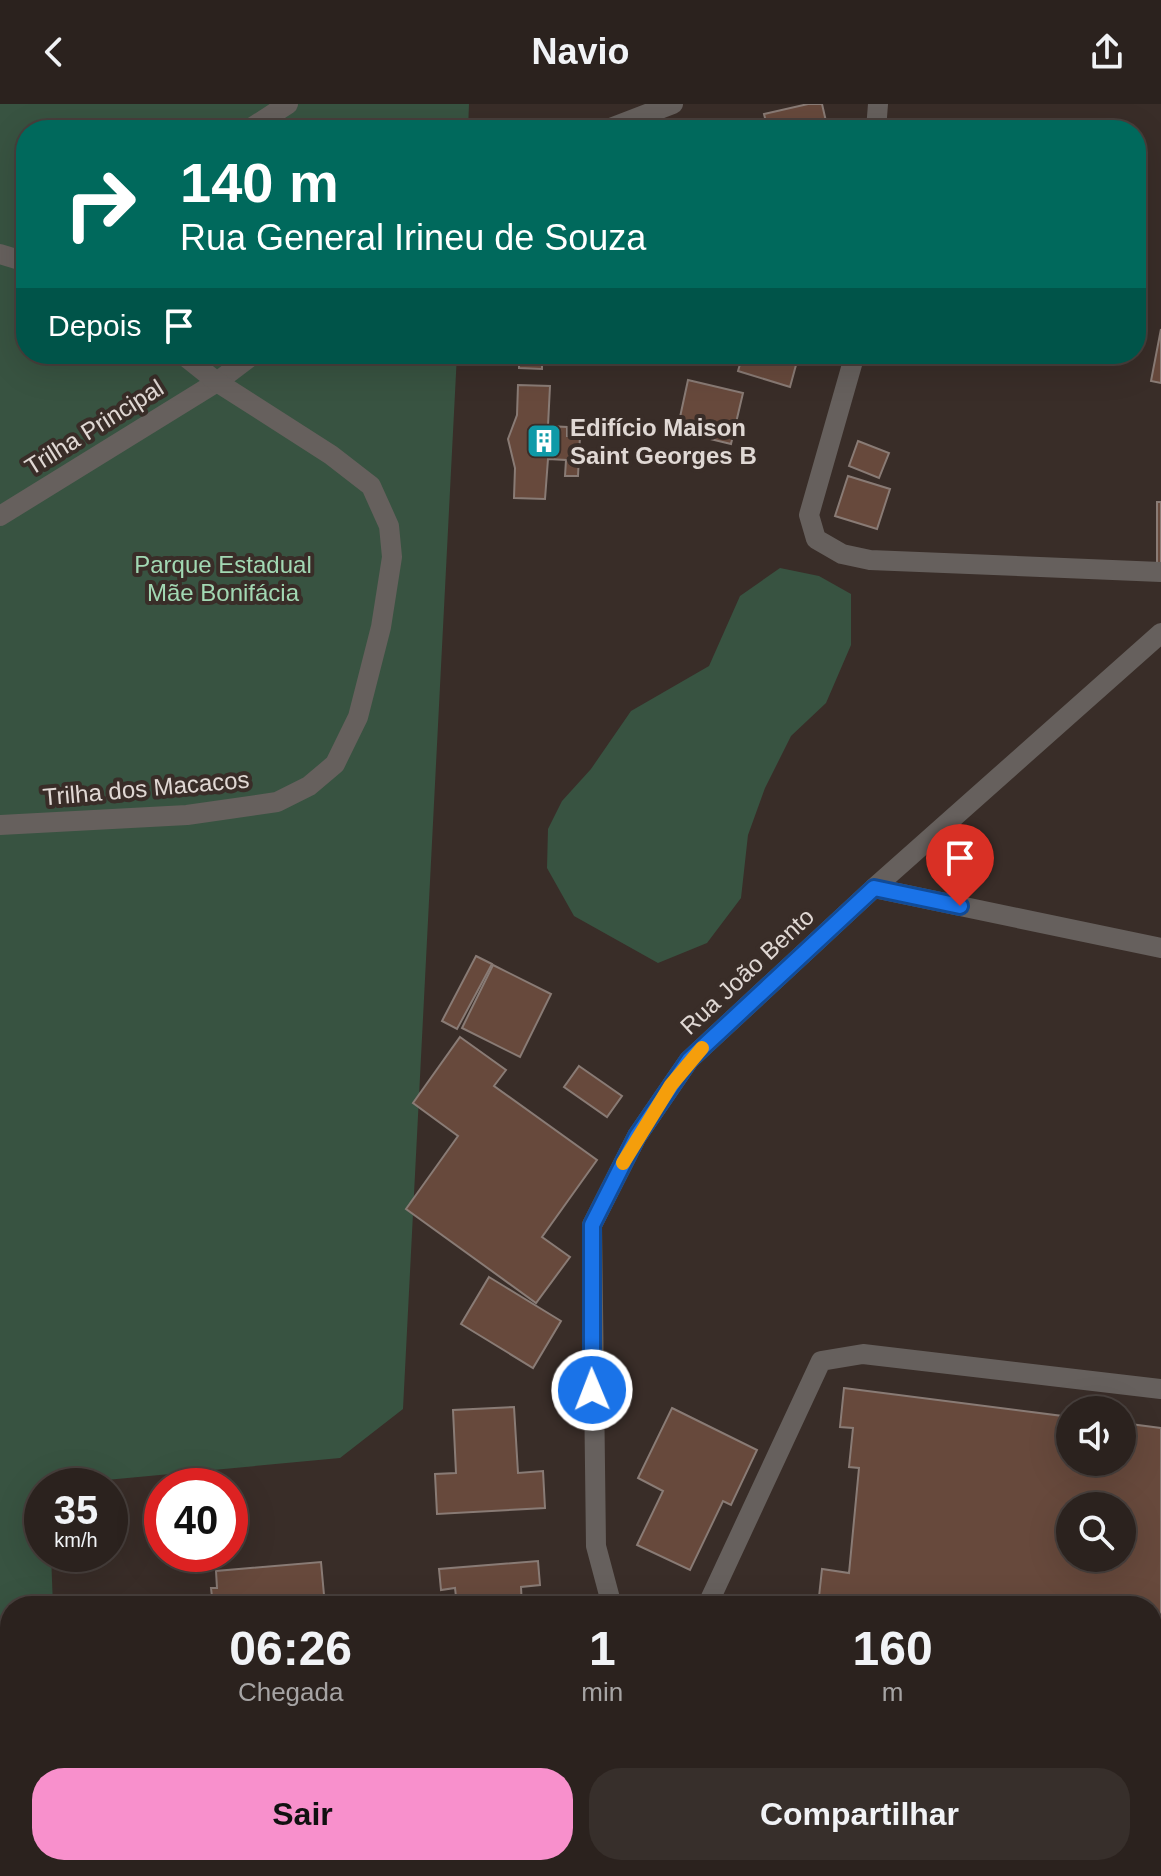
<!DOCTYPE html>
<html lang="pt">
<meta charset="utf-8">
<style>
body{margin:0;font-family:Helvetica,sans-serif;background:#372f2b;color:#f1f3f6;height:100vh;display:flex;flex-direction:column;font-size:30px;white-space:nowrap}
*{box-sizing:border-box;margin:0}
p{font-size:26px;color:#a6a4a4}
.icon{flex:none;width:44px;height:44px;fill:none;stroke:currentColor;stroke-width:2;stroke-linecap:round;stroke-linejoin:round}
.map{position:relative;flex:1;overflow:hidden}
.details{position:absolute;left:0px;top:1492px;width:1162px;height:280px;display:flex;flex-direction:column;background:#2b221e;border-radius:32px 32px 0 0;box-shadow:0 8px 32px #0002,0 0 0 2px #473f3c}
.details>*{flex:none}
.top-card{position:absolute;left:16px;top:16px;width:1130px;height:244px;border-radius:32px;box-shadow:0 8px 32px #0002,0 0 0 2px #473f3c;background:#00695c;color:#fff;overflow:hidden}
.tools{position:absolute;left:1056px;top:1292px;display:grid;gap:16px}
.tools a{display:grid;place-items:center;width:80px;height:80px;border-radius:50%;background:#2b221e;box-shadow:0 8px 32px #0002,0 0 0 2px #473f3c;font-size:40px}
.speed{position:absolute;left:24px;top:1364px;display:flex;gap:16px;font-size:40px;font-weight:700;text-align:center}
.speed>*{display:grid;place-content:center;width:104px;height:104px;border-radius:50%;background:#2b221e;box-shadow:0 8px 32px #0002,0 0 0 2px #473f3c;line-height:1}
.speed small{font-size:20px;font-weight:400}
.speed .limit{border:12px solid #d22;background:#fff;color:#111}
.pin{position:absolute;display:grid;place-items:center;width:68px;height:68px;color:#fff;margin:-82px -34px;border-radius:50% 50% 50% 0;rotate:-45deg;box-shadow:0 0 8px #0007}
.pin .icon{rotate:45deg}
.me{position:absolute;width:88px;margin:-44px;rotate:359deg;stroke-linejoin:round;filter:drop-shadow(0 0 6px #0008)}
.turn{display:flex;align-items:center;gap:28px;height:168px;padding:0 32px;font-size:36px}
.turn .icon{width:104px;height:104px;stroke-width:2.5}
.turn b{display:block;font-size:56px;line-height:68px}
.then{display:flex;align-items:center;height:76px;padding:0 32px;background:#0003;gap:16px;font-size:30px}
.eta{display:flex;justify-content:space-evenly;align-items:center;height:136px;text-align:center}
.eta b{font-size:48px;font-weight:700;line-height:56px}
.cta{display:flex;gap:16px;margin-top:auto;padding:16px 32px}
.cta a{flex:1;height:92px;border-radius:32px;background:#f890cc;color:#111;font-size:32px;font-weight:700;line-height:92px;text-align:center}
.cta a+a{background:#372f2b;color:#f1f3f6}
header{display:flex;justify-content:space-between;align-items:center;height:104px;padding:0 32px;background:#2b221e;font-size:36px;font-weight:700}
.map>svg:first-child{display:block}
.green{fill:#385341}
.building{fill:#67493c;stroke:#897b75;stroke-width:2;fill-rule:evenodd}
.lines{fill:none;stroke-linecap:round;stroke-linejoin:round}
.service{stroke:#66605d;stroke-width:14}
.minor{stroke:#66605d;stroke-width:20}
.tertiary{stroke:#66605d;stroke-width:20}
.route-casing{stroke:#114b97;stroke-width:20}
.route{stroke:#1a73e8;stroke-width:14}
.slow{stroke:#f59e0b;stroke-width:14}
.labels{text-anchor:middle;dominant-baseline:central;stroke-width:8;stroke-linejoin:round;paint-order:stroke}
.street-label{font-size:24px;fill:#e0d8d4;stroke:#392d28}
.poi-label{font-size:24px;font-weight:bold;fill:#e0d8d4;stroke:#392d28;text-anchor:start}
.park-label{font-size:24px;fill:#a2d8b3;stroke:#392d28}
</style>
<header><svg class="icon" aria-label="back" viewBox="0 0 24 24"><path d="M15 5l-7 7 7 7"/></svg>Navio<svg class="icon" aria-label="share" viewBox="0 0 24 24"><path d="M12 15V3M7 8l5-5 5 5M5 13v7h14v-7"/></svg></header>
<div class="map">
<svg width="1161" height="1772" viewBox="0 0 1161 1772">
<rect width="100%" height="100%" fill="#392d28"/>
<g class="green">
<path d="M0,0H469L468,26H26V250H457L403,1305L340,1354L42,1382V1450H51L53,1502H10V1656L0,1657Z"/>
<path d="M780,464L819,472L851,490V541L826,599L791,632L765,684L748,731L741,794L707,839L658,859L574,812L547,764L548,725L562,697L591,665L631,607L709,562L740,492Z"/>
</g>
<g class="building">
<path d="M808,0H822L828,26H768L764,10Z"/>
<path d="M1161,225V279L1151,277Z"/>
<path d="M519,250H550V258L542,257V265L519,264Z"/>
<path d="M743,250H799L790,283L738,267Z"/>
<path d="M688,276L743,289L731,340L677,327Z"/>
<path d="M518,281L550,282L548,322L567,323V332H580L578,372H565L566,356L548,355L545,395L514,394L515,364L508,335L517,311Z"/>
<path d="M858,337L889,349L879,374L849,362Z"/>
<path d="M848,372L890,385L877,425L835,412Z"/>
<rect x="1157" y="398" width="4" height="62"/>
<path d="M476,852L492,860L457,925L442,917Z"/>
<path d="M493,861L551,890L520,953L462,924Z"/>
<path d="M460,933L506,966L494,982L597,1056L542,1133L570,1153L536,1199L406,1105L458,1032L413,999Z"/>
<path d="M579,962L622,992L607,1013L564,983Z"/>
<path d="M489,1173L561,1217L533,1264L461,1220Z"/>
<path d="M844,1284L1070,1313V1358H1122V1319L1161,1324V1743L1152,1742V1502H818L822,1465L849,1469L859,1364L849,1363L853,1324L840,1323ZM1070,1402H1122V1454H1070Z"/>
<path d="M514,1303L518,1369L543,1367L545,1404L437,1410L435,1370L456,1369L453,1306Z"/>
<path d="M672,1304L757,1346L731,1401L723,1397L690,1466L637,1441L663,1387L638,1374Z"/>
<path d="M538,1457L540,1481L521,1483L522,1502H457L455,1484L441,1486L439,1465Z"/>
<path d="M321,1458L325,1502H213L211,1484H217L216,1467Z"/>
<path d="M743,1495L809,1502H740Z"/>
</g>
<g class="lines">
<g class="service">
<path d="M0,1721L10,1720"/>
<path d="M42,1762L43,1772"/>
<path d="M360,1762L364,1772"/>
<path d="M587,1762L589,1772"/>
<path d="M843,1762L845,1772"/>
<path d="M1131,1762L1141,1772"/>
<path d="M245,1772L250,1762"/>
<path d="M403,1772L408,1762"/>
<path d="M714,1772L719,1762"/>
<path d="M1007,1772L1041,1762"/>
</g>
<g class="minor">
<path d="M248,26L288,0"/>
<path d="M605,26L673,0"/>
<path d="M0,150L26,158"/>
<path d="M0,412L217,278L254,250"/>
<path d="M0,721L187,711L277,698L309,682L335,660L358,613L381,523L392,453L389,422L371,382L331,351L217,278L182,250"/>
<path d="M874,784L1161,844"/>
<path d="M707,1502L821,1257L863,1250L1161,1285"/>
</g>
<g class="tertiary">
<path d="M876,26L878,0"/>
<path d="M855,250L809,411L816,435L842,450L870,456L1161,468"/>
<path d="M612,1502L596,1442L592,1121L637,1032L689,956L874,784L1161,529"/>
<path d="M676,1762L677,1772"/>
</g>
</g>
<g class="lines">
<defs>
<path id="route" d="M592,1286V1121L637,1032L689,956L874,784L960,802"/>
</defs>
<use href="#route" class="route-casing"/>
<use href="#route" class="route"/>
<path class="slow" d="M623,1059L671,981L702,944"/>
</g>
<defs>
<symbol id="building-square" viewBox="-11 -11 22 22"><rect x="-9" y="-9" width="18" height="18" rx="4" fill="#0f9aa8" stroke="#392d28"/><path d="M-4-6H4V6H1V3H-1V6H-4ZM-2.5-4.3h1.7v1.8h-1.7ZM.8-4.3h1.7v1.8H.8ZM-2.5-1h1.7V.8h-1.7ZM.8-1h1.7V.8H.8Z" fill="#fff"/></symbol>
</defs>
<g fill-rule="evenodd">
<use href="#building-square" x="524" y="317" width="40" height="40"/>
</g>
<g class="labels">
<g class="street-label">
<text transform="translate(94 323) rotate(-32)">Trilha Principal</text>
<text transform="translate(146 684) rotate(-5)">Trilha dos Macacos</text>
<text transform="translate(747 867) rotate(-43)">Rua João Bento</text>
</g>
<g class="poi-label">
<text x="570" y="323">Edifício Maison<tspan x="570" dy="28">Saint Georges B</tspan></text>
</g>
<g class="park-label">
<text x="223" y="460">Parque Estadual<tspan x="223" dy="28">Mãe Bonifácia</tspan></text>
</g>
</g>
</svg>
<div class="tools">
<a><svg class="icon" aria-label="sound" viewBox="0 0 24 24"><path d="M4 9h4l5-4v14l-5-4H4zM17 9q2 3 0 6"/></svg></a>
<a><svg class="icon" aria-label="search" viewBox="0 0 24 24"><circle cx="10" cy="10" r="6"/><path d="M15 15l6 6"/></svg></a>
</div>
<div class="speed"><div>35<small>km/h</small></div><div class="limit">40</div></div>
<div class="pin" style="left:960px;top:802px;background:#d93025"><svg class="icon" aria-label="arrive" viewBox="0 0 24 24"><path d="M6 21V4h12l-3 4 3 4H6"/></svg></div>
<svg class="me" style="left:592px;top:1286px" viewBox="-20 -20 40 40"><circle r="17" fill="#1a73e8" stroke="#fff" stroke-width="3"/><path d="M0-11L8 9 0 5-8 9z" fill="#fff"/></svg>
<div class="top-card">
<div class="turn"><svg class="icon" aria-label="right" viewBox="0 0 24 24"><path d="M7 20v-9h11M14 6l5 5-5 5"/></svg><div><b>140 m</b>Rua General Irineu de Souza</div></div>
<div class="then">Depois<svg class="icon" aria-label="arrive" viewBox="0 0 24 24"><path d="M6 21V4h12l-3 4 3 4H6"/></svg></div>
</div>
<section class="details">
<div class="eta">
<div><b>06:26</b><p>Chegada</p></div>
<div><b>1</b><p>min</p></div>
<div><b>160</b><p>m</p></div>
</div>
<div class="cta"><a>Sair</a><a>Compartilhar</a></div>
</section>
</div>
